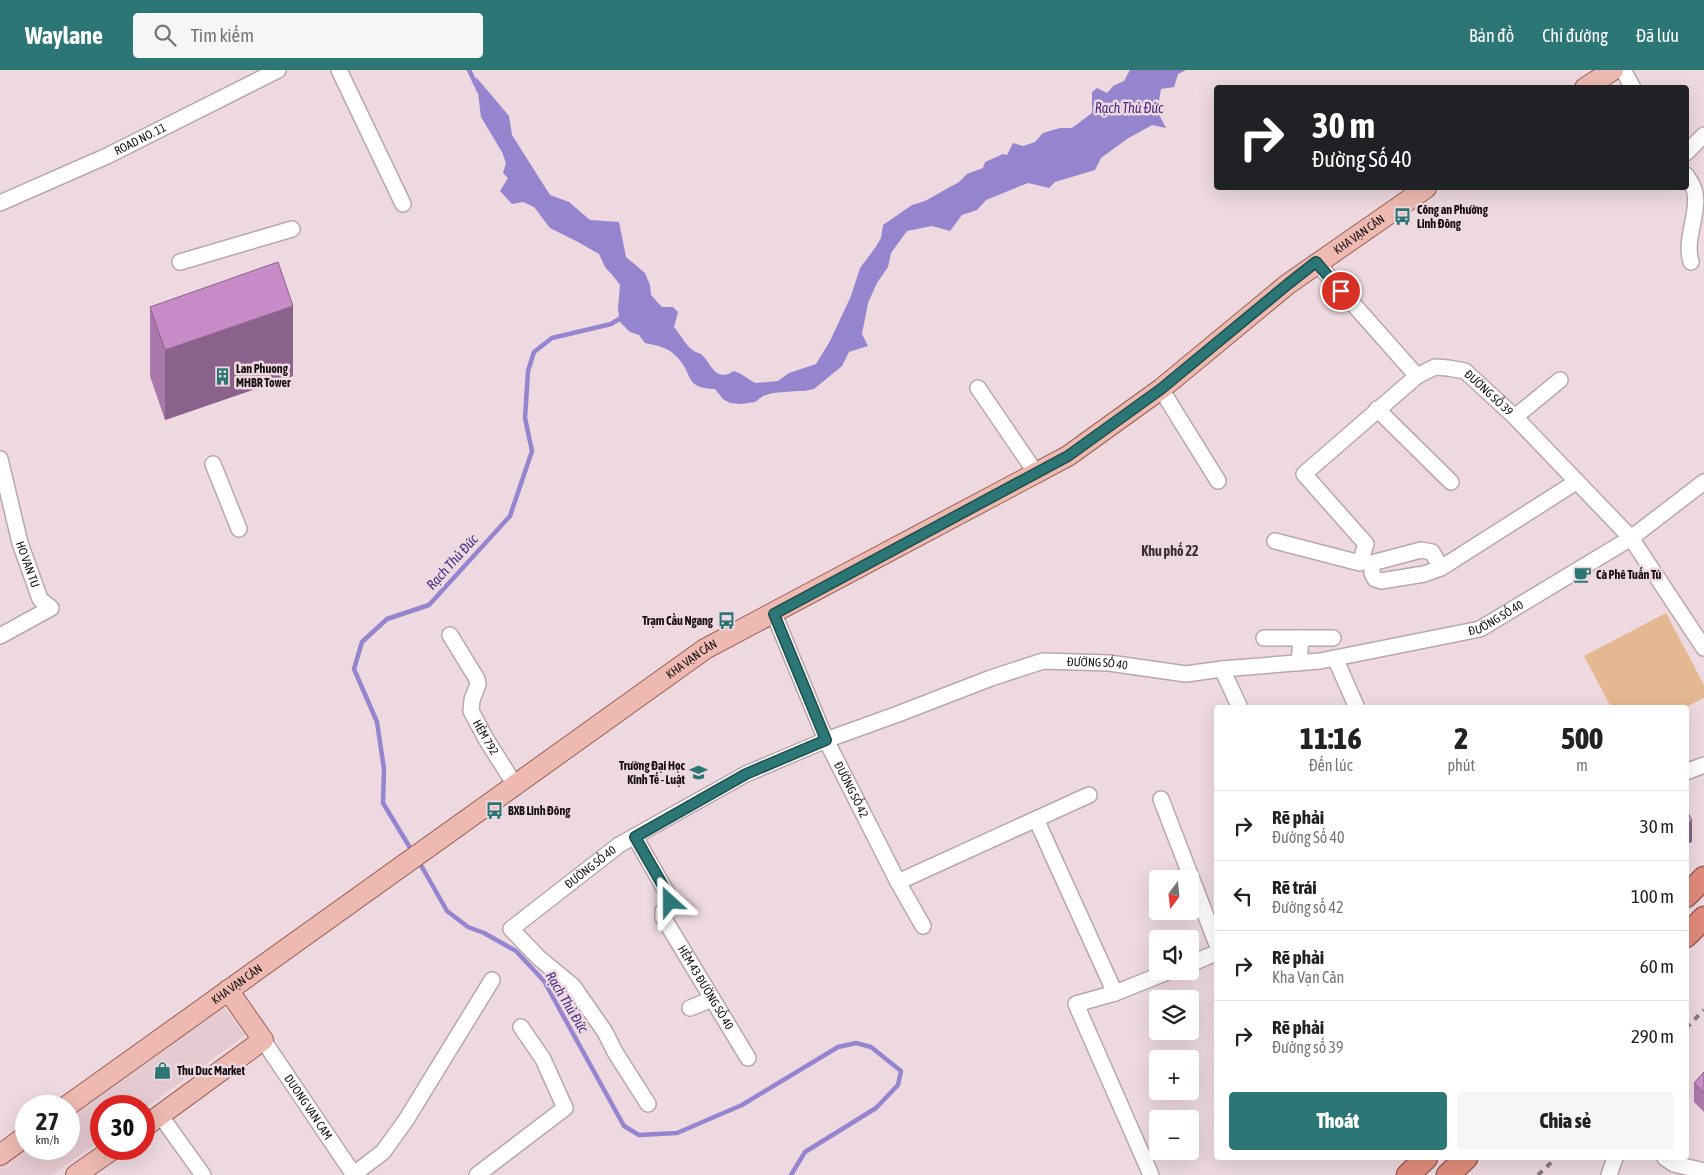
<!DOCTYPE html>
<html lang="vi">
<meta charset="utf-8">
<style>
body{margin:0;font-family:"Asap Condensed",sans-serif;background:#f6f6f6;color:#222;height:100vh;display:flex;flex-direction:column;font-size:19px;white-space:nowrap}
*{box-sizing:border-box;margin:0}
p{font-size:16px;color:#767676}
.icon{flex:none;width:28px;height:28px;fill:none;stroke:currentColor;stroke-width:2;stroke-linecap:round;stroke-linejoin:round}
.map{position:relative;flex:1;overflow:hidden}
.sheet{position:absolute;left:1214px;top:635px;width:475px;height:455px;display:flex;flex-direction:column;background:#fff;border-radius:5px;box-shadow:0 5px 20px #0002}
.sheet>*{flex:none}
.top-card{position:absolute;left:1214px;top:15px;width:475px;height:105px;border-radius:5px;box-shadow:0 5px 20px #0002;background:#202124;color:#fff;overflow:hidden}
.needle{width:32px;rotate:195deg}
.tools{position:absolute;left:1149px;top:800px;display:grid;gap:10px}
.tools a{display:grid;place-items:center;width:50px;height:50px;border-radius:5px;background:#fff;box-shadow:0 5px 20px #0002;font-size:25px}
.speed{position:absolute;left:15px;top:1025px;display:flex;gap:10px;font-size:25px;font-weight:700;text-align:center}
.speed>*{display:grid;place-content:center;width:65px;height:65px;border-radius:50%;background:#fff;box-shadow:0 5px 20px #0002;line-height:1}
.speed small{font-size:12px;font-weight:400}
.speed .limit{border:8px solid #d22;background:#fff;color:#111}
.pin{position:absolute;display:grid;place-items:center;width:42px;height:42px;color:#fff;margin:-21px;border:2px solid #fff;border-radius:50%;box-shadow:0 1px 5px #0007}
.me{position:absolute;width:55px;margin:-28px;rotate:336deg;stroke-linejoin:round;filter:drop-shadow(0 0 4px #0008)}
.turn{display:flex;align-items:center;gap:18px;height:105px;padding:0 15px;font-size:22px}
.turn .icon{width:65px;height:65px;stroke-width:2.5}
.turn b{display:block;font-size:35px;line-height:42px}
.eta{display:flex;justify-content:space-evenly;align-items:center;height:85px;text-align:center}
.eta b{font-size:30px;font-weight:800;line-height:35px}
.primary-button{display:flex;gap:10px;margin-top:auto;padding:10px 15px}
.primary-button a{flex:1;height:58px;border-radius:5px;background:#2c7676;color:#fff;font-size:20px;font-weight:800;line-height:58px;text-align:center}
.primary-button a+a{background:#f6f6f6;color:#222}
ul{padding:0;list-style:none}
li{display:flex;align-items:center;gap:15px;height:70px;padding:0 15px;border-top:1px solid #e0e0e0}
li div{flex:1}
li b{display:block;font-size:19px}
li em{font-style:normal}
header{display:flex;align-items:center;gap:30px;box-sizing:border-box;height:70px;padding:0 25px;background:#2c7676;color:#fff}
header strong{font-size:24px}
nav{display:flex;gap:28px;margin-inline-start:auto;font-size:18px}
.search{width:350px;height:45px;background:#f6f6f6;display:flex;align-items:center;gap:12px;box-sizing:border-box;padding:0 18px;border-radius:5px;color:#767676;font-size:19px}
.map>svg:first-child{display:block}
.built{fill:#e6cad2}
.green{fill:#e4b890}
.water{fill:#9585ce}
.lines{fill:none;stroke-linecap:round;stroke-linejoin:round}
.stream{stroke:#9585ce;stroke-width:4.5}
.minor-casing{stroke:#baa7ac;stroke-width:18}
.major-casing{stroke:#9a6056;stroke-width:22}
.highway-casing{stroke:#9a6056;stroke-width:25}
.minor{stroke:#fff;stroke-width:15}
.major{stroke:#edb9b0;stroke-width:20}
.highway{stroke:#e18b7b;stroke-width:22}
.rail{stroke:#86797d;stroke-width:4;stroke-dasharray:6 6;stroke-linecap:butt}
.wall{fill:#ab78ac}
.shaded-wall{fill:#8b628c}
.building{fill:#c78cc8;stroke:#8b628c}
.route-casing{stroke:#1d4d4d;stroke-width:12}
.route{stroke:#2c7676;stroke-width:9}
.labels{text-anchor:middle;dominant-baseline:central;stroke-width:5;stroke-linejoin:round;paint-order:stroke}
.street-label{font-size:12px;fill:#171012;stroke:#edd9df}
.poi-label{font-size:12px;font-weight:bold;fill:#171012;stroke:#edd9df;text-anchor:start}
.water-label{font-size:14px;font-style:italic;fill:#4a2f85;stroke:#edd9df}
.neighbourhood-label{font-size:14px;font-weight:bold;fill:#3d2e32;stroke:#edd9df}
</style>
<header>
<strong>Waylane</strong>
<div class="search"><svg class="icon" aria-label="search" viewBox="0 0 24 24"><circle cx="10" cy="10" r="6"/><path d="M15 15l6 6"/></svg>Tìm kiếm</div>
<nav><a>Bản đồ</a><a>Chỉ đường</a><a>Đã lưu</a></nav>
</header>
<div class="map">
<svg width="1704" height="1105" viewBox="0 0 1704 1105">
<rect width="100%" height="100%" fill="#edd9df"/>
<path class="built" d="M222,934L245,965L144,1039V1036H101V1070L52,1105H0V1094L26,1075V1079H69V1045Z"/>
<path class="green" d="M1666,543L1704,615V628L1686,637H1611L1584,586Z"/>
<path class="water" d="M1130,0H1186L1178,4L1174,17L1161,19L1159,31L1155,37L1166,58L1152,55L1127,69L1101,88L1095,100L1055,112L1049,118L1028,113L986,130L977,140L962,145L950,161L932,156L907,161L891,183L888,197L877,213L868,233L862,264L868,276L849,282L842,296L814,319L804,321H797L773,323L763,326L755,332L741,334L730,333L723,329L715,319C683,318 694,304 677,287C668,277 658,276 645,273L639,265L630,262L620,252L618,239L620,215L614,207L605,197L599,184L578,172L550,158L534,137L523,132L512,134L500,121L508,108L503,103L506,93L502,82L481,47L476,7L509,46L512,65L550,125L569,132L590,150L619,152L626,187L645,203L650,215L651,225L662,237H673L678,242L674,257C680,264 686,276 694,281C697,283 697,282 701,284C712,294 715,313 734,301L741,304L755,313L778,311L789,303L816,294L830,271L851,226L860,198L875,178L881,168L883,155L912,135L925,131L959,112L967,104L983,98L985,92L1003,84L1007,85L1013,73L1023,76L1035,72L1043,63L1060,58H1072L1092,43V22L1097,18L1107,23L1113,16L1124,11Z"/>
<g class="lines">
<g class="stream">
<path d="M469,0L479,21"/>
<path d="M412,781L383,733L384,699L377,652L354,599L362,572L387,549L429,535L510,446L532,381L525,348L528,301L534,282L552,268L611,254L624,246"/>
<path d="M418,790L447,841L468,857L484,863L516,881L544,911L624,1056L639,1065L677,1063L742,1035L838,977L856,973L871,977L901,1001L898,1015L876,1038L805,1082L791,1105"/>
</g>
<defs>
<g id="minor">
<path d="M339,0L403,134"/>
<path d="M1623,0L1633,18"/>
<path d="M1686,83L1704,65"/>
<path d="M1686,105C1690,111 1694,116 1695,123C1699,145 1684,169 1691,192"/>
<path id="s1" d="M0,133L107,86L278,0"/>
<path d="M180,192L292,159"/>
<path id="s2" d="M1316,192L1417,306L1435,297L1448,298L1465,301L1515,347L1631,468L1704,578"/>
<path d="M978,318L1036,403"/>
<path d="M1161,319L1218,411"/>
<path d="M1377,339L1451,412"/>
<path d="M1515,347L1560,310"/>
<path id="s3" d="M0,389L20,473L40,529L51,538L0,566"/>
<path d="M213,394L239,459"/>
<path d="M1275,471L1360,493L1366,474L1304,404L1417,306"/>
<path d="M1441,498L1432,482L1421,480L1372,493V503L1375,509L1381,511L1424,504L1441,498L1576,412"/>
<path id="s4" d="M774,544L826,670L898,812L923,856"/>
<path id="s5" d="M450,565L477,609L478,614L472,630L471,641L486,669L515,715"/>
<path d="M1264,568H1301"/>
<path d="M1335,588L1357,638"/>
<path d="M1299,593L1301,568H1333"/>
<path d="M1222,599L1240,638"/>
<path d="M1686,702L1704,695"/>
<path d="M1161,729L1216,872"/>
<path d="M1036,749L1115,923"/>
<path id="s6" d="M635,767L670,828L668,836L663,841V847L748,988"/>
<path d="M898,812L1089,725"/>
<path d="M1190,894L1216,883"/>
<path d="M690,938L712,929"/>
<path id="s7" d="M263,970L354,1105"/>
<path id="s8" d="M648,1034L615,982L605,962L573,916L539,888L511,859L619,775L746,704L826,670L898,644L991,608L1043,591L1109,593L1186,604L1222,599L1320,591L1480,559L1631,468L1704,412"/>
<path d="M160,1045L203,1105"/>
<path d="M1665,1088L1674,1094L1704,1101"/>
<path d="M354,1104L383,1082L406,1050L492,910"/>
<path d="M477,1105L565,1038L543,989L521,957"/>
<path d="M1151,1105L1076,934L1115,923L1170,901"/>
<path d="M1609,1105L1615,1088"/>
</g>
<g id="major">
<path d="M1585,18L1613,0"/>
<path id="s9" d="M67,1036L705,579L1068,386L1161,319L1288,214L1426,118"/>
<path d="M144,1057L263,970L228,920"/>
<path d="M0,1085L26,1066"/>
<path d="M76,1105L113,1079"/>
</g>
<g id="highway">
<path d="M1686,826L1704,808"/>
<path d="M1686,866L1704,848"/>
<path d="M1408,1105L1426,1088"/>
<path d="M1448,1105L1466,1088"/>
</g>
</defs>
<use href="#minor" class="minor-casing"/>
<use href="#major" class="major-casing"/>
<use href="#highway" class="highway-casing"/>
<use href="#minor" class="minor"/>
<use href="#major" class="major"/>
<use href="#highway" class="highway"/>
<g class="rail">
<path d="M1686,958L1704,940"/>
<path d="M1538,1105L1556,1088"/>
</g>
</g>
<g class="wall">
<path d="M150,237L293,306L165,350L150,306Z"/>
<path d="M1704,1002V1042L1694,1032V1013Z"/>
</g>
<g class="shaded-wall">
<path d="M293,236V306L165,350V280Z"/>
<path d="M1692,751V772L1686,774V754Z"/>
</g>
<g class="building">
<path d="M278,192L293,236L165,280L150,237Z"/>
<path d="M1686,738L1692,751L1686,754Z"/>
<path d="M1704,1002V1023L1694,1013Z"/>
</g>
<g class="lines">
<defs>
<path id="route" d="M670,832V828L635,767L746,704L826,670L774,544L1068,386L1161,319L1288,214L1316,192L1341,221"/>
</defs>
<use href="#route" class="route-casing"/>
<use href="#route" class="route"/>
</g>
<defs>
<symbol id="bus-bare" viewBox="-9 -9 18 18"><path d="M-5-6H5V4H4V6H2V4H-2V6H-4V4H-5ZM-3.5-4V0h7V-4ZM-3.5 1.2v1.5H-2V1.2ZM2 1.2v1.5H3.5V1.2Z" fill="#2c7676" stroke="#edd9df" stroke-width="2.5" paint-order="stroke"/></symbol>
<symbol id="building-bare" viewBox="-9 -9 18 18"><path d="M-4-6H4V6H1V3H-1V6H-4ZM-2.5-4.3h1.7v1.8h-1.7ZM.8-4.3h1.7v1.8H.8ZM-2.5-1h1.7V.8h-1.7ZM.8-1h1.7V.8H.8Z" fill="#2c7676" stroke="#edd9df" stroke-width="2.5" paint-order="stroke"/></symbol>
<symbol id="cafe-bare" viewBox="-9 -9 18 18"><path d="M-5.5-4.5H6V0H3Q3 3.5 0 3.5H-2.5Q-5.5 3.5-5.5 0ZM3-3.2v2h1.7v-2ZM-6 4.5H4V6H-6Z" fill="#2c7676" stroke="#edd9df" stroke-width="2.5" paint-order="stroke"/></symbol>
<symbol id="school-bare" viewBox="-9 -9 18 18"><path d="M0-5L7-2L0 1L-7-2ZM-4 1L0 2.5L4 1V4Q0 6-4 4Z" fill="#2c7676" stroke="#edd9df" stroke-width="2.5" paint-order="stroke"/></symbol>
<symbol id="shop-bare" viewBox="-9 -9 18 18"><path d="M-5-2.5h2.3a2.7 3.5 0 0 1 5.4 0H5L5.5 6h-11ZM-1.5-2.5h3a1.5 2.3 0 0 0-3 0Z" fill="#2c7676" stroke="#edd9df" stroke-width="2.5" paint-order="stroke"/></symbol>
</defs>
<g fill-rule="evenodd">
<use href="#bus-bare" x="1390" y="134" width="25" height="25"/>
<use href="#building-bare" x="210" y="294" width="25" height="25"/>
<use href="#cafe-bare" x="1570" y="492" width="25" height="25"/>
<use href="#bus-bare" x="714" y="538" width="25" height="25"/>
<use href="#school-bare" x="686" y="690" width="25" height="25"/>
<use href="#bus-bare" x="482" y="728" width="25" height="25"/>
<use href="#shop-bare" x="150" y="988" width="25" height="25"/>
</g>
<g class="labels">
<g class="street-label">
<text stroke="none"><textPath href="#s1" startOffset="154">ROAD NO. 11</textPath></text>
<text stroke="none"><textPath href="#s9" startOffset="1562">KHA VẠN CÂN</textPath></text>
<text stroke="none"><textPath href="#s2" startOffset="235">ĐƯỜNG SỐ 39</textPath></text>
<text stroke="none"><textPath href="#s3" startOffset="109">HO VAN TU</textPath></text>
<text stroke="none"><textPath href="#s8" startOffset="1285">ĐƯỜNG SỐ 40</textPath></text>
<text stroke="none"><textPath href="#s9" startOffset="768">KHA VẠN CÂN</textPath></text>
<text stroke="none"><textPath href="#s8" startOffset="879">ĐƯỜNG SỐ 40</textPath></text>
<text stroke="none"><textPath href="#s5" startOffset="115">HẺM 792</textPath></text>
<text stroke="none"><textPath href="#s4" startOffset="192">ĐƯỜNG SỐ 42</textPath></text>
<text stroke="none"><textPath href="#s8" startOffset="325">ĐƯỜNG SỐ 40</textPath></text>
<text stroke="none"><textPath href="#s9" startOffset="209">KHA VẠN CÂN</textPath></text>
<text stroke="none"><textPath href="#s6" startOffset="174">HẺM 43 ĐƯỜNG SỐ 40</textPath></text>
<text stroke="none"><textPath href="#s7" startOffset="81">DUONG VAN CAM</textPath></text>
</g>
<g class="poi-label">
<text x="1417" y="140">Công an Phường<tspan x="1417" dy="14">Linh Đông</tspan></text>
<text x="236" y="299">Lan Phuong<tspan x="236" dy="14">MHBR Tower</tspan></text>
<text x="1596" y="505">Cà Phê Tuấn Tú</text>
<text x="713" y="551" text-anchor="end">Trạm Cầu Ngang</text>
<text x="685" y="696" text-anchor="end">Trường Đại Học<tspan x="685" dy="14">Kinh Tế - Luật</tspan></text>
<text x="508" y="741">BXB Linh Đông</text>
<text x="177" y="1001">Thu Duc Market</text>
</g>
<g class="water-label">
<text x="1129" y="38">Rạch Thủ Đức</text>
<text transform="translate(452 492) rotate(-48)">Rạch Thủ Đức</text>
<text transform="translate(567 932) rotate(59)">Rạch Thủ Đức</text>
</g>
<g class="neighbourhood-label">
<text x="1170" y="481">Khu phố 22</text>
</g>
</g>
</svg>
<div class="tools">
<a><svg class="needle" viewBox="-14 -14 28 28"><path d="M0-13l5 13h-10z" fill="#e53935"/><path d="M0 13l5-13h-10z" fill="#767676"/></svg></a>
<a><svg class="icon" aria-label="sound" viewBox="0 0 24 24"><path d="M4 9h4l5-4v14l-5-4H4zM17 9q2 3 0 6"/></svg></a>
<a><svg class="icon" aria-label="layers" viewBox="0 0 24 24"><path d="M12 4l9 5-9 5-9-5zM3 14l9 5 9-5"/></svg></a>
<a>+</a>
<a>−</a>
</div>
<div class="speed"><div>27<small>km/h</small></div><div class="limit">30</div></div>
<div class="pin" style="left:1341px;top:221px;background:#d93025"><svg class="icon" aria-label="arrive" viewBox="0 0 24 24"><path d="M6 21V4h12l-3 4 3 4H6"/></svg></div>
<svg class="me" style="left:670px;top:832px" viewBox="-20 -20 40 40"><path d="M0-17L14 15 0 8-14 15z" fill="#2c7676" stroke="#fff" stroke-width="4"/></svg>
<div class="top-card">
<div class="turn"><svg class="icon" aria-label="right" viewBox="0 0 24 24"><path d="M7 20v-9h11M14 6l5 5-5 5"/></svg><div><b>30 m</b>Đường Số 40</div></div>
</div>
<section class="sheet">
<div class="eta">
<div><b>11:16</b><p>Đến lúc</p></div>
<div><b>2</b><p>phút</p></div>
<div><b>500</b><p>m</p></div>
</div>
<ul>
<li><svg class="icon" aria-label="right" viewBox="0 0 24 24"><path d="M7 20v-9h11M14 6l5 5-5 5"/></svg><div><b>Rẽ phải</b><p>Đường Số 40</p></div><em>30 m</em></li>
<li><svg class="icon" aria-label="left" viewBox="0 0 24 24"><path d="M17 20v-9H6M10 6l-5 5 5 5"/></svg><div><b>Rẽ trái</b><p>Đường số 42</p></div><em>100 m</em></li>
<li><svg class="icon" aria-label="right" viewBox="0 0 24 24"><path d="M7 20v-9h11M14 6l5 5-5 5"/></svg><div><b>Rẽ phải</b><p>Kha Vạn Cân</p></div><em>60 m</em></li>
<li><svg class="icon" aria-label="right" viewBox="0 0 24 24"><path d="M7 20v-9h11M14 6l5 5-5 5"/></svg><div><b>Rẽ phải</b><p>Đường số 39</p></div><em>290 m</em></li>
</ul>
<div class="primary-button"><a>Thoát</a><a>Chia sẻ</a></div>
</section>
</div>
